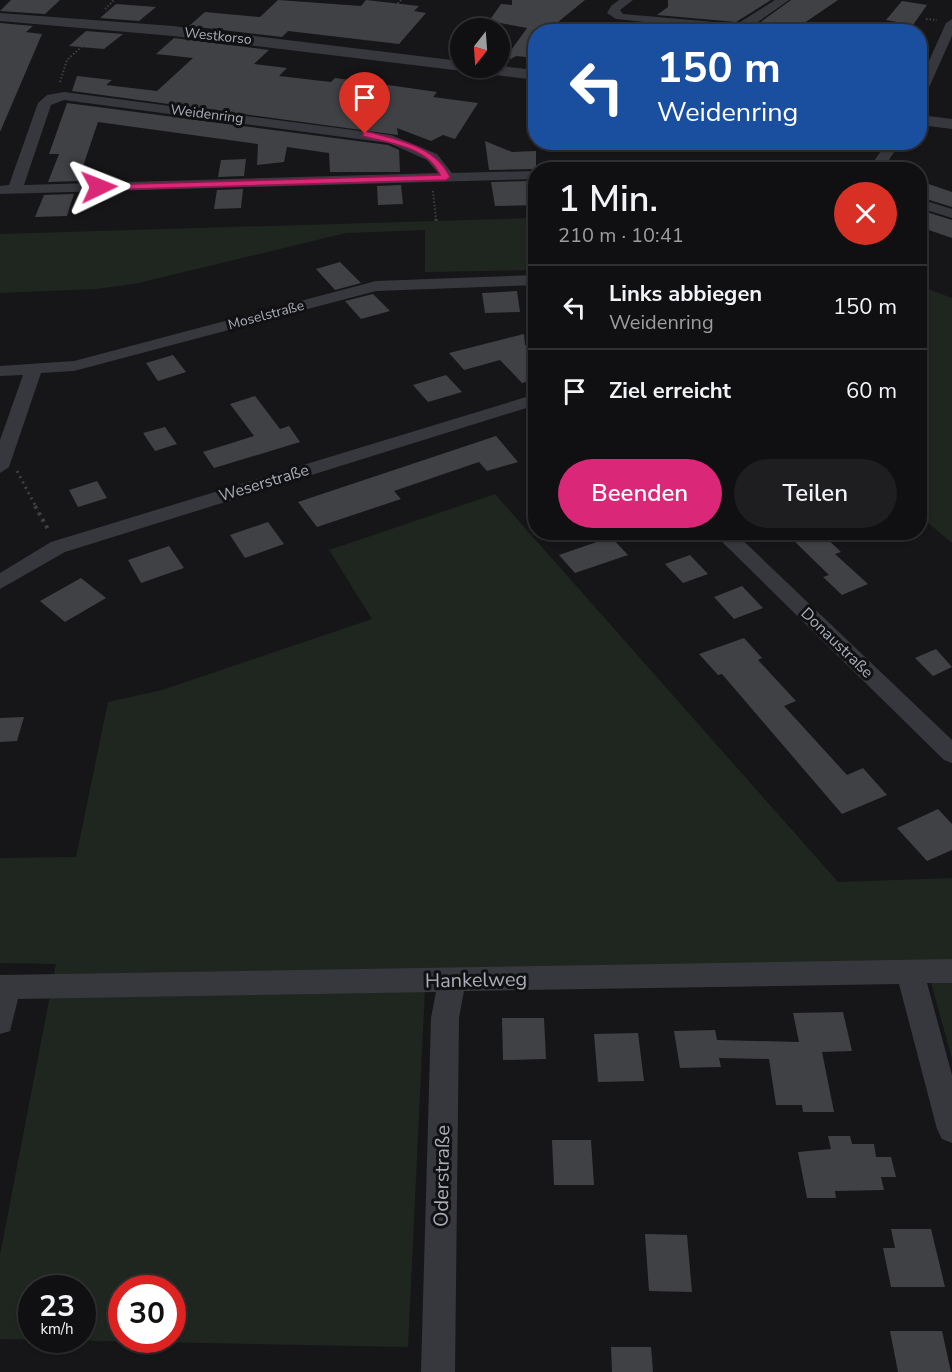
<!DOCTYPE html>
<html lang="de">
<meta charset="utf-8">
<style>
body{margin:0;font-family:"Nunito Sans",sans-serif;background:#1e1e20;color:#f1f3f6;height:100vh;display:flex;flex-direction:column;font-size:22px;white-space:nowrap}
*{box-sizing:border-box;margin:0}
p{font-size:20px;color:#9c9d9f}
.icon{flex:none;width:33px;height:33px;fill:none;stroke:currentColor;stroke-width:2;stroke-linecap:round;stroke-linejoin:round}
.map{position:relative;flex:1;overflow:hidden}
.panel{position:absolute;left:528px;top:162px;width:399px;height:378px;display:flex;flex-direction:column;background:#101012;border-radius:24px;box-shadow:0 2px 4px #0004,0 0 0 2px #303032}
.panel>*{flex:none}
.banner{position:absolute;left:528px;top:24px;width:399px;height:126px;border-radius:24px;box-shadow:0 2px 4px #0004,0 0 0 2px #303032;background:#1a4fa0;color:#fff;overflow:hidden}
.needle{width:39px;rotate:197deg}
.fabs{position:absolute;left:450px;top:18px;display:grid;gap:12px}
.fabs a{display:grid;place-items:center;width:60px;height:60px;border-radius:50%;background:#101012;box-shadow:0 2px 4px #0004,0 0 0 2px #303032;font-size:30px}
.speed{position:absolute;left:18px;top:1275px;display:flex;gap:12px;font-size:30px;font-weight:700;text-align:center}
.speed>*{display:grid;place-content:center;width:78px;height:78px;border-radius:50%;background:#101012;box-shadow:0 2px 4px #0004,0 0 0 2px #303032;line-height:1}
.speed small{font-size:15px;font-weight:400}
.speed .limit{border:9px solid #d22;background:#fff;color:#111}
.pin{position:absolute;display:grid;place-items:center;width:51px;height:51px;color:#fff;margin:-62px -26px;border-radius:50% 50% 50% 0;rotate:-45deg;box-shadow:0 0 6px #0007}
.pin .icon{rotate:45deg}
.me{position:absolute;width:66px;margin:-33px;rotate:88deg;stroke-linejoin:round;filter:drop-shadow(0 0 4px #0008)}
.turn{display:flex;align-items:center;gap:21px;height:126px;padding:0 30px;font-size:27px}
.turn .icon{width:78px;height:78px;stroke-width:2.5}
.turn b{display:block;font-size:42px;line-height:51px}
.round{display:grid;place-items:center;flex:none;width:63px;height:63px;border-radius:32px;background:#1e1e20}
.summary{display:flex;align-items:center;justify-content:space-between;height:102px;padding:0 30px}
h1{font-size:36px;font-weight:600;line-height:45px}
.cta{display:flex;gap:12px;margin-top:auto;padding:12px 30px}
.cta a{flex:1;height:69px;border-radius:36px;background:#db2777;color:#fff;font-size:24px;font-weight:600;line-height:69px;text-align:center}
.cta a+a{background:#1e1e20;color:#f1f3f6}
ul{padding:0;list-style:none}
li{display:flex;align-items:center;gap:18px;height:84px;padding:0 30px;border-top:2px solid #303032}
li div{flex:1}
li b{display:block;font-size:22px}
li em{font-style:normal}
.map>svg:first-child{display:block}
.green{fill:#1e261f;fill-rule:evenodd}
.building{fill:#404145}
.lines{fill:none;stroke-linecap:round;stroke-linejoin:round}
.path-far2{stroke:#3d3f44;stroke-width:2;stroke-dasharray:1.5 2;stroke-linecap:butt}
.path-far1{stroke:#3d3f44;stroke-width:3;stroke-dasharray:2 4;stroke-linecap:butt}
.path{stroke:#3d3f44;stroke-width:4;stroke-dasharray:3 4.5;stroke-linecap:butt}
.minor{fill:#37383d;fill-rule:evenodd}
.tertiary{fill:#37383d;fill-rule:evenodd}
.route{fill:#db2777;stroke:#8e194d;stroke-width:1.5}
.labels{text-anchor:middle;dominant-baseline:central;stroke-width:6;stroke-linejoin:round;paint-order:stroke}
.far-street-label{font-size:14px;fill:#a8adb8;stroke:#111113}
.street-label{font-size:16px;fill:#a8adb8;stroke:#111113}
.near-street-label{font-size:20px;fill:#a8adb8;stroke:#111113}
</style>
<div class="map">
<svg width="952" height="1372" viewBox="0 0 952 1372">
<rect width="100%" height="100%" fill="#161618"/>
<g class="green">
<path d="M535,218V270L425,272V230L346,233L134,284L96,289L0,293V234Z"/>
<path d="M920,286L952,298V543L920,516Z"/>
<path d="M495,494L838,882L952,878V1059L927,968H426L408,1347L0,1339V1255L56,964L0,963V858L76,857L108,702L162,690L372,619L329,550ZM32,1288H82V1340H32ZM122,1288H172V1340H122Z"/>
</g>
<g class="building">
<path d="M11,0H60L45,14L0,11Z"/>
<path d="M278,0L361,6L366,0L419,6L414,11L426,13L399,44L288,31L282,37L189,26L205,12L260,17Z"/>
<path d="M512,0H585L546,32H536V58L516,56L511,59L507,56L527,28L489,21L501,4L512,5Z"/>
<path d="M668,0H771L736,22L657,15L668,7Z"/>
<path d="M791,0H838L791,32H747Z"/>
<path d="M902,1L927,5L913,25L886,20Z"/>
<path d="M116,4L156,7L139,21L100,18Z"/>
<path d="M0,23L33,26L26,32L42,34L0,132Z"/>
<path d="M644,24L711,32H634Z"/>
<path d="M86,31L123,34L104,49L69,46Z"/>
<path d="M174,38L269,50L254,64L287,68L279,76L331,82L335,78L395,86L437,92L433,97L478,103L455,139L443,135L431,141L397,128L398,135L72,91L77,76L112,80L106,85L157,91L193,58L156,54Z"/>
<path d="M67,103L388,145L399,150L400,172H330L329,153L287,147L284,162L257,165L258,144L98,122L78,181L48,182L59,154H49Z"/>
<path d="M485,141L512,152L536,151V169L489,170Z"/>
<path d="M246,159L244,176L218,177L221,160Z"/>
<path d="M536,181V205L495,206L491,182Z"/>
<path d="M920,181L952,192V207L920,197Z"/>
<path d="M401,185L403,204L378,205L377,186Z"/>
<path d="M243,189L241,208L214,209L217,190Z"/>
<path d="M74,194L67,216L35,217L44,195Z"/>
<path d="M920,210L952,220V238L920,227Z"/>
<path d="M340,262L361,283L335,290L316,269Z"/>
<path d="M517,291L520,312L485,313L482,293Z"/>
<path d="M373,294L390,311L361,319L345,301Z"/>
<path d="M524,334L525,345L536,344V379L522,383L500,360L464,370L449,353Z"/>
<path d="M173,355L186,372L158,381L146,363Z"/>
<path d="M446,375L462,392L428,402L413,385Z"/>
<path d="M255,396L280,429L289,426L300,442L214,468L203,452L254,436L230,404Z"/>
<path d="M165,427L177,444L155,451L143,433Z"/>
<path d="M496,436L518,462L487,471L479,462L394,491L401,499L317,527L298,502Z"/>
<path d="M97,481L107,498L78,507L69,490Z"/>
<path d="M268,522L284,544L245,558L230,535Z"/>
<path d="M812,532H820L841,552L835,554L868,584L842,595L823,577L829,575L792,539Z"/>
<path d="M611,537L628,555L575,573L559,555Z"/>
<path d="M169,546L184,568L141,583L128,560Z"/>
<path d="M690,555L708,574L683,583L665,564Z"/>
<path d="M81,578L106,598L65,622L40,601Z"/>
<path d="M742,586L763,608L734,619L714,597Z"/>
<path d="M744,638L762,658L758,660L796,701L784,706L847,775L863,768L887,795L842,814L722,674L718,675L699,654Z"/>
<path d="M936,649L952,667L933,676L915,658Z"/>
<path d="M24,717L17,741L0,742V718Z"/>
<path d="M938,809L952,824V850L927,861L897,828Z"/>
<path d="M843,1012L852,1051L822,1052L834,1112H803L802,1105H776L769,1059L719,1058L721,1067L680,1068L674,1031L715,1030L717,1040L799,1042L793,1013Z"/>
<path d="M502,1018H544L546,1059L503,1060Z"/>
<path d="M638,1033L644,1081L598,1082L594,1034Z"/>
<path d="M828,1136H850L852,1144H874L876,1157H891L896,1177H881L884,1190L835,1191L836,1198H807L798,1152L831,1149Z"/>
<path d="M552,1140H591L594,1185H554Z"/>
<path d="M891,1229H931L945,1287H891L883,1248H895Z"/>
<path d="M645,1234L687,1235L692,1292L649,1291Z"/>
<path d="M890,1331H942L951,1372H898Z"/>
<path d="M611,1347H651L653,1372H612Z"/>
</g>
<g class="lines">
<g class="path-far2">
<path d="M105,9L114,0"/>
<path d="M926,19L937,20"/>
<path d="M365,40L401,0"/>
<path d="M60,82L67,60L89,40"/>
<path d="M433,191L436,220"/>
</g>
<g class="path-far1">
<path d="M436,219V223"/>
<path d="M17,471L36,507"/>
</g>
<path class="path" d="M35,506L49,531"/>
<g class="minor">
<path d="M619,0H633L620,10L623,14L737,24L775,0H789L748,29L737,32L616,19L607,13L611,6Z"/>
<path d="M952,19V36L926,94L920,98V81L946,23Z"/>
<path d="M64,92L391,135L437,154L452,173L536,171V179L0,194V186L9,185L38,103L47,95ZM64,100L389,143L427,160L438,173L24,185L51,105Z"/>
<path d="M887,142H901L882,170H868Z"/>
<path d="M920,199L952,209V218L920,208Z"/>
<path d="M536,275V285L376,291L74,371L41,373L9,467L0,473V440L23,375L0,376V366L74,361L376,281Z"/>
<path d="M536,394V405L65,552L0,589V573L51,542Z"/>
<path d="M712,532H734L952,740V763L944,760Z"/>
<path d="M952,959V983H927L952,1075V1143L942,1139L937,1129L899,984L464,991L459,1018L455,1372H421L431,1018L436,992L18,999L10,1031L0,1034V975Z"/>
</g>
<g class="tertiary">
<path d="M0,13L173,26L460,61V68L500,66L536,70V80L173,36L0,21Z"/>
<path d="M920,115L952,119V129L920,125Z"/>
</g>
</g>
<path class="route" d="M365,131C397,140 435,145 450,177L446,180L99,190L95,187L99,185L440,175C428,147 389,143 362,136Z"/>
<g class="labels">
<g class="far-street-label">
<text transform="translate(218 36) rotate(6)">Westkorso</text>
<text transform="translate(207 114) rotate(7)">Weidenring</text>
<text transform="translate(266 315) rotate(-15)">Moselstraße</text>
</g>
<g class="street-label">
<text transform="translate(264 483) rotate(-17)">Weserstraße</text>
<text transform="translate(837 643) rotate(44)">Donaustraße</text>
</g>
<g class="near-street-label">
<text transform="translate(476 980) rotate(-1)">Hankelweg</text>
<text transform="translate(442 1176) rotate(-89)">Oderstraße</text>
</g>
</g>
</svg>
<div class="fabs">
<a><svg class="needle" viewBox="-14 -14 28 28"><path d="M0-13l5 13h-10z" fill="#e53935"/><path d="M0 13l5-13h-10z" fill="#9c9d9f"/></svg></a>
</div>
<div class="speed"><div>23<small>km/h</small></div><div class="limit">30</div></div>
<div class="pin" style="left:365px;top:134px;background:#d93025"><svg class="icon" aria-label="arrive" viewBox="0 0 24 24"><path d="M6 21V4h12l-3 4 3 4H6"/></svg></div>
<svg class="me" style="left:99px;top:187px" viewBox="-20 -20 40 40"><path d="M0-17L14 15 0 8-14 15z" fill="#db2777" stroke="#fff" stroke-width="4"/></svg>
<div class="banner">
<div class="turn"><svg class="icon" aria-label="left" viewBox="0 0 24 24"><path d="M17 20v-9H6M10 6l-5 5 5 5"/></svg><div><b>150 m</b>Weidenring</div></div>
</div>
<section class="panel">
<div class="summary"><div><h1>1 Min.</h1><p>210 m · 10:41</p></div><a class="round" style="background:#d93025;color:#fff"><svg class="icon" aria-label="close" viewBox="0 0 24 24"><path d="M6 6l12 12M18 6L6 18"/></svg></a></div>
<ul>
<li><svg class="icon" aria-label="left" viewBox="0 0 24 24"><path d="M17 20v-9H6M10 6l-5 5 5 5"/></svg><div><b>Links abbiegen</b><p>Weidenring</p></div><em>150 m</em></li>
<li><svg class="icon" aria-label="arrive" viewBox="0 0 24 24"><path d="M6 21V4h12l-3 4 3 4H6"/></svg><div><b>Ziel erreicht</b></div><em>60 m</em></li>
</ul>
<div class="cta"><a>Beenden</a><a>Teilen</a></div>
</section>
</div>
